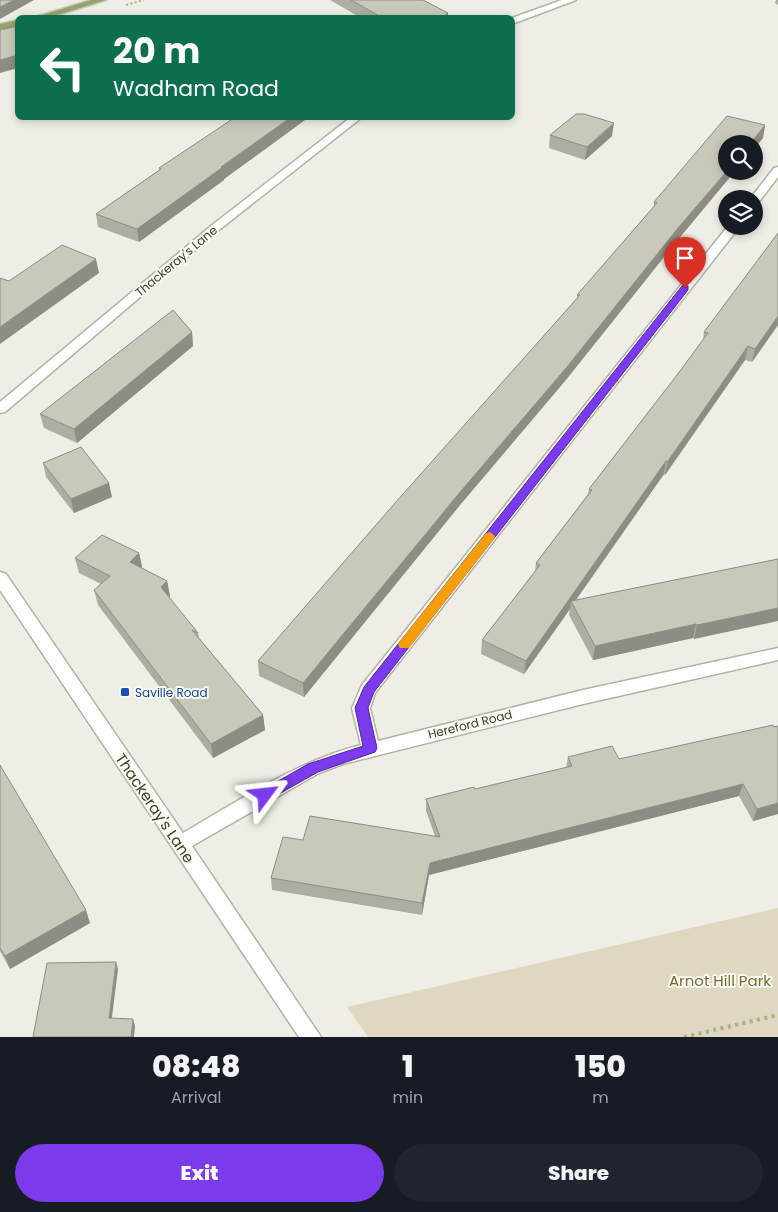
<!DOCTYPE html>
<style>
body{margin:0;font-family:Poppins,sans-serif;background:#20242c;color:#f1f3f6;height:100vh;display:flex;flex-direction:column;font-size:19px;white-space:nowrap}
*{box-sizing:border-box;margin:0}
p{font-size:16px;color:#9ea1a6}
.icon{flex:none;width:28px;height:28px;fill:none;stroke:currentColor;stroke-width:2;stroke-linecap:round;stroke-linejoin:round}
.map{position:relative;height:1037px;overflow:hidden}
.sheet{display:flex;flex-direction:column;background:#171b24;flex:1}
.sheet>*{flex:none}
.top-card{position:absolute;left:15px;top:15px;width:500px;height:105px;border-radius:8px;box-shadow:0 2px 8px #0003;background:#0b6e4f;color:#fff;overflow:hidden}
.fabs{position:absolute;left:718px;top:135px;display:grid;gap:10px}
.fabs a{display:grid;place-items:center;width:45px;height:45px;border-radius:50%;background:#171b24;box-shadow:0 2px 8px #0003;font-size:25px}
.pin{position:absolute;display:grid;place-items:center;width:42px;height:42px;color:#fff;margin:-51px -21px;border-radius:50% 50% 50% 0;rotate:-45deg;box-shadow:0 0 5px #0007}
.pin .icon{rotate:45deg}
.me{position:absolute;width:55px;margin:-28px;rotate:60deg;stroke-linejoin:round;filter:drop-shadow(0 0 4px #0008)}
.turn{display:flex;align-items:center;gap:18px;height:105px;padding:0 15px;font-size:22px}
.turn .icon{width:65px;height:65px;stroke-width:2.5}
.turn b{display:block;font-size:35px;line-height:42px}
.eta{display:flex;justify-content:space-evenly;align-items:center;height:85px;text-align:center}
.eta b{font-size:30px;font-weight:800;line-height:35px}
.button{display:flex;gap:10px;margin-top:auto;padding:10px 15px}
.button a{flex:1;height:58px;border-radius:30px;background:#7c3aed;color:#fff;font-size:20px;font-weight:800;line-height:58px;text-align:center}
.button a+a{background:#20242c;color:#f1f3f6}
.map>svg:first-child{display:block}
.green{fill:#dfd7bf}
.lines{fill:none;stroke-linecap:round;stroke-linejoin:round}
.minor-casing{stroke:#b1b3a4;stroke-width:3}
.major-casing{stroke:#c8cac2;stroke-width:3}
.path-far1{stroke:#aab187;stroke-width:2;stroke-dasharray:2 2.5;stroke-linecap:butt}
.path{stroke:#aab187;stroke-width:4;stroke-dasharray:3 4.5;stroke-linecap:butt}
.minor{fill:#fff;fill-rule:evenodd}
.major{fill:#96a36b;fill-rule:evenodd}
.wall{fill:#adada1}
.shaded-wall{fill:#8d8d83}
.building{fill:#c9c9bb;stroke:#8d8d83}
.route{fill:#7c3aed;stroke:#51269a}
.slow{fill:#f59e0b}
.transit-dot{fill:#1a4fb4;stroke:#fafaf6;stroke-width:2}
.labels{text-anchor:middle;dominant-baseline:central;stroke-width:4;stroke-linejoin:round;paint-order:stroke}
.street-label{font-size:12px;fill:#3a4024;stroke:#fafaf6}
.transit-label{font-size:12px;fill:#164399;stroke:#fafaf6;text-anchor:start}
.near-street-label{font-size:15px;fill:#3a4024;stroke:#fafaf6}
.near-park-label{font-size:15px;fill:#776d2f;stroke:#fafaf6}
</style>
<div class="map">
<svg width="778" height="1037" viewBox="0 0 778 1037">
<rect width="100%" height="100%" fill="#eeeee6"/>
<path class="green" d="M778,908V1037H368L347,1007Z"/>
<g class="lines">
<defs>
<g id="minor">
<path d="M562,0H576L512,24V18Z"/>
<path d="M350,118H361L219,230L5,412L0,413V402L211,226Z"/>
<path d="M778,167V177L758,203L754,204V199H750L774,168Z"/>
<path d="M728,226H740L375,693L370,708L378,741L583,690L778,648V660L583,704L343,764L319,773L192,846L321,1037H299L0,590V572L6,574L183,833C240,800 297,761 361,745L352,708L362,685Z"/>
</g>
<g id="major">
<path d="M91,0H106L48,18H32Z"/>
<path d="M18,20V26L0,30V24Z"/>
</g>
</defs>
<use href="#minor" class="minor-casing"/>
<use href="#major" class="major-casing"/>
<path class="path-far1" d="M126,5L144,0"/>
<path class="path" d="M684,1037L778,1015"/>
<use href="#minor" class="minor"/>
<use href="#major" class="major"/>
</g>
<g class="wall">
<path d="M330,0H423L448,13V18H361Z"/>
<path d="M776,0H778V5L775,3Z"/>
<path d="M305,120L224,179V180L139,242L98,227L96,214L159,170V168Z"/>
<path d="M765,125L763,138L754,149V144L726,171H735L676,242L565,381L460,505L304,697L259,676L258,661L577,298V295L654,206V202Z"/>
<path d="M550,135L612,136L585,160L549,148Z"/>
<path d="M778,233V325L752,362L745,360L665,475L664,474L576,600L778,559L694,639L693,638L593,660L569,615L570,609L524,674L481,654L482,640L535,571L536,563L588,494L589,489L677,375L703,340L704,332Z"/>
<path d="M192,332L193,346L77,443L44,428L40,414Z"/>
<path d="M43,463L112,497L74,513L46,477Z"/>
<path d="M139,553L142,567L141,568L167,581L170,596L169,597L198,633L199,638L263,715L265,730L213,758L98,605L94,590L101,584L79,573L75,558Z"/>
<path d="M778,726V814L753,821L739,796L429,875L422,915L272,890L271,878L303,840L435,836L426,811V799L475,789L566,768L568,757L619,759Z"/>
<path d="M0,765L90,923L10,969L0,951Z"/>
</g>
<g class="shaded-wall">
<path d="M14,0H34L0,19V7Z"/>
<path d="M448,13V18H441Z"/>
<path d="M18,55V68L0,73V60Z"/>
<path d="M290,118H304L305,120L224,179V180L139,242L137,229L221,167Z"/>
<path d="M614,123L612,136L585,160L587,147Z"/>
<path d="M765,125L763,138L754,149V144H750Z"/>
<path d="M727,171H735L676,242L565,381L460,505L304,697L303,683L678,228Z"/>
<path d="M96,259L99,273L0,344V327Z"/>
<path d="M778,316V325L752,362L755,349Z"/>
<path d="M192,332L193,346L77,443L74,429Z"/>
<path d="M748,346L745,360L665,475L668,461Z"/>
<path d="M666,461L664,474L573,604L571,601L570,609L524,674L526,661Z"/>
<path d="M109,483L112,497L74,513L71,499Z"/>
<path d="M139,553L142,567L132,576L130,562Z"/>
<path d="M167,581L170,596L164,602L161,587Z"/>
<path d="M778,608V621L694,639L697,625Z"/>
<path d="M696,624L693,638L593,660L595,646Z"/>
<path d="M263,715L265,730L213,758L211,744Z"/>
<path d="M743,784L739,796L429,875L422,915V903L430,863Z"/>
<path d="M778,803V814L753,821L757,809Z"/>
<path d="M86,910L90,923L10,969L5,956Z"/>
<path d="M116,962L118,969L111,1025L109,1018Z"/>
<path d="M133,1019L135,1026L134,1037H131Z"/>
</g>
<g class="building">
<path d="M0,0H14L0,7Z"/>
<path d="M351,0H423L448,13L441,18H383Z"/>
<path d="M18,26V55L0,60V30Z"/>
<path d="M576,114H584L614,123L587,147L550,135Z"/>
<path d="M727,116L765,125L750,144H726L727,171L678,228L567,367L461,491L303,683L258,661L395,503L580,295H577L657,203L654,202Z"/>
<path d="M234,118H290L221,167H223L137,229L96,214L161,169L159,168Z"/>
<path d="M778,233V316L755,349L748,346L668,461H666L526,661L482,640L540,565L536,563L592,490L589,489L677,375L708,333L704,332Z"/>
<path d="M62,245L96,259L0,327V278L9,281Z"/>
<path d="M173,310L192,332L74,429L40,414Z"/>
<path d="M81,447L109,483L71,499L43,463Z"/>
<path d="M102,535L139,553L130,562L167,581L161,587L198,633L192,630L263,715L211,744L94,590L110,576L75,558Z"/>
<path d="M778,559V608L697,625L696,624L595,646L571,601Z"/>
<path d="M773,725L774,727L778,726V803L757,809L743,784L430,863L422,903L271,878L283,837L303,840L310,816L440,837L426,799L474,787L475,789L572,766L568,757L612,746L619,759Z"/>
<path d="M0,765L86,910L5,956L0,948Z"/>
<path d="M116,962L109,1018L133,1019L131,1037H33L47,963Z"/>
</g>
<path class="route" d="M685,285L688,286V290L374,692L368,708L377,748L375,752L318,772L270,799L265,801L261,799L258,795L261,791L308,764L363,746L355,708L364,687L682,286Z"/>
<path class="slow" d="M490,532L495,536L494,539L409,648H400L398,644L400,641L486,533Z"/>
<rect class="transit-dot" x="120" y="687" width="10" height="10" rx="2.5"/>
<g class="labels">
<g class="street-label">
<text transform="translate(176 261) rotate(-40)">Thackeray's Lane</text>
<text transform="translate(470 724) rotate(-14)">Hereford Road</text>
</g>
<g class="transit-label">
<text x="135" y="692">Saville Road</text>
</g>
<g class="near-street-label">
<text transform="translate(155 808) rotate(56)">Thackeray's Lane</text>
</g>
<g class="near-park-label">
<text x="720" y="980">Arnot Hill Park</text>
</g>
</g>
</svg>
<div class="fabs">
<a><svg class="icon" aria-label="search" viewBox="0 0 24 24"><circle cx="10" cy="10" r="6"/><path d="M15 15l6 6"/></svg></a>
<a><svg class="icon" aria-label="layers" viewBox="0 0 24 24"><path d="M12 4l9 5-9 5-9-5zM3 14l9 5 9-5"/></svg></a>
</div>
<div class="pin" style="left:685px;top:288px;background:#d93025"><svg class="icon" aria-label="arrive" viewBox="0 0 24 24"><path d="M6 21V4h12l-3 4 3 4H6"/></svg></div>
<svg class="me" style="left:265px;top:795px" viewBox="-20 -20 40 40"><path d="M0-17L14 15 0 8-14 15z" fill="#7c3aed" stroke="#fff" stroke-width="4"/></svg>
<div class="top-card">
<div class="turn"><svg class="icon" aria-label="left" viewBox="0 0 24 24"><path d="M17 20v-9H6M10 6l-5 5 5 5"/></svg><div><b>20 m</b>Wadham Road</div></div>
</div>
</div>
<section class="sheet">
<div class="eta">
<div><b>08:48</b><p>Arrival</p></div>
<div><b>1</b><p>min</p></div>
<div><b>150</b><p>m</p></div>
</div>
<div class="button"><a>Exit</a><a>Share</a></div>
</section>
